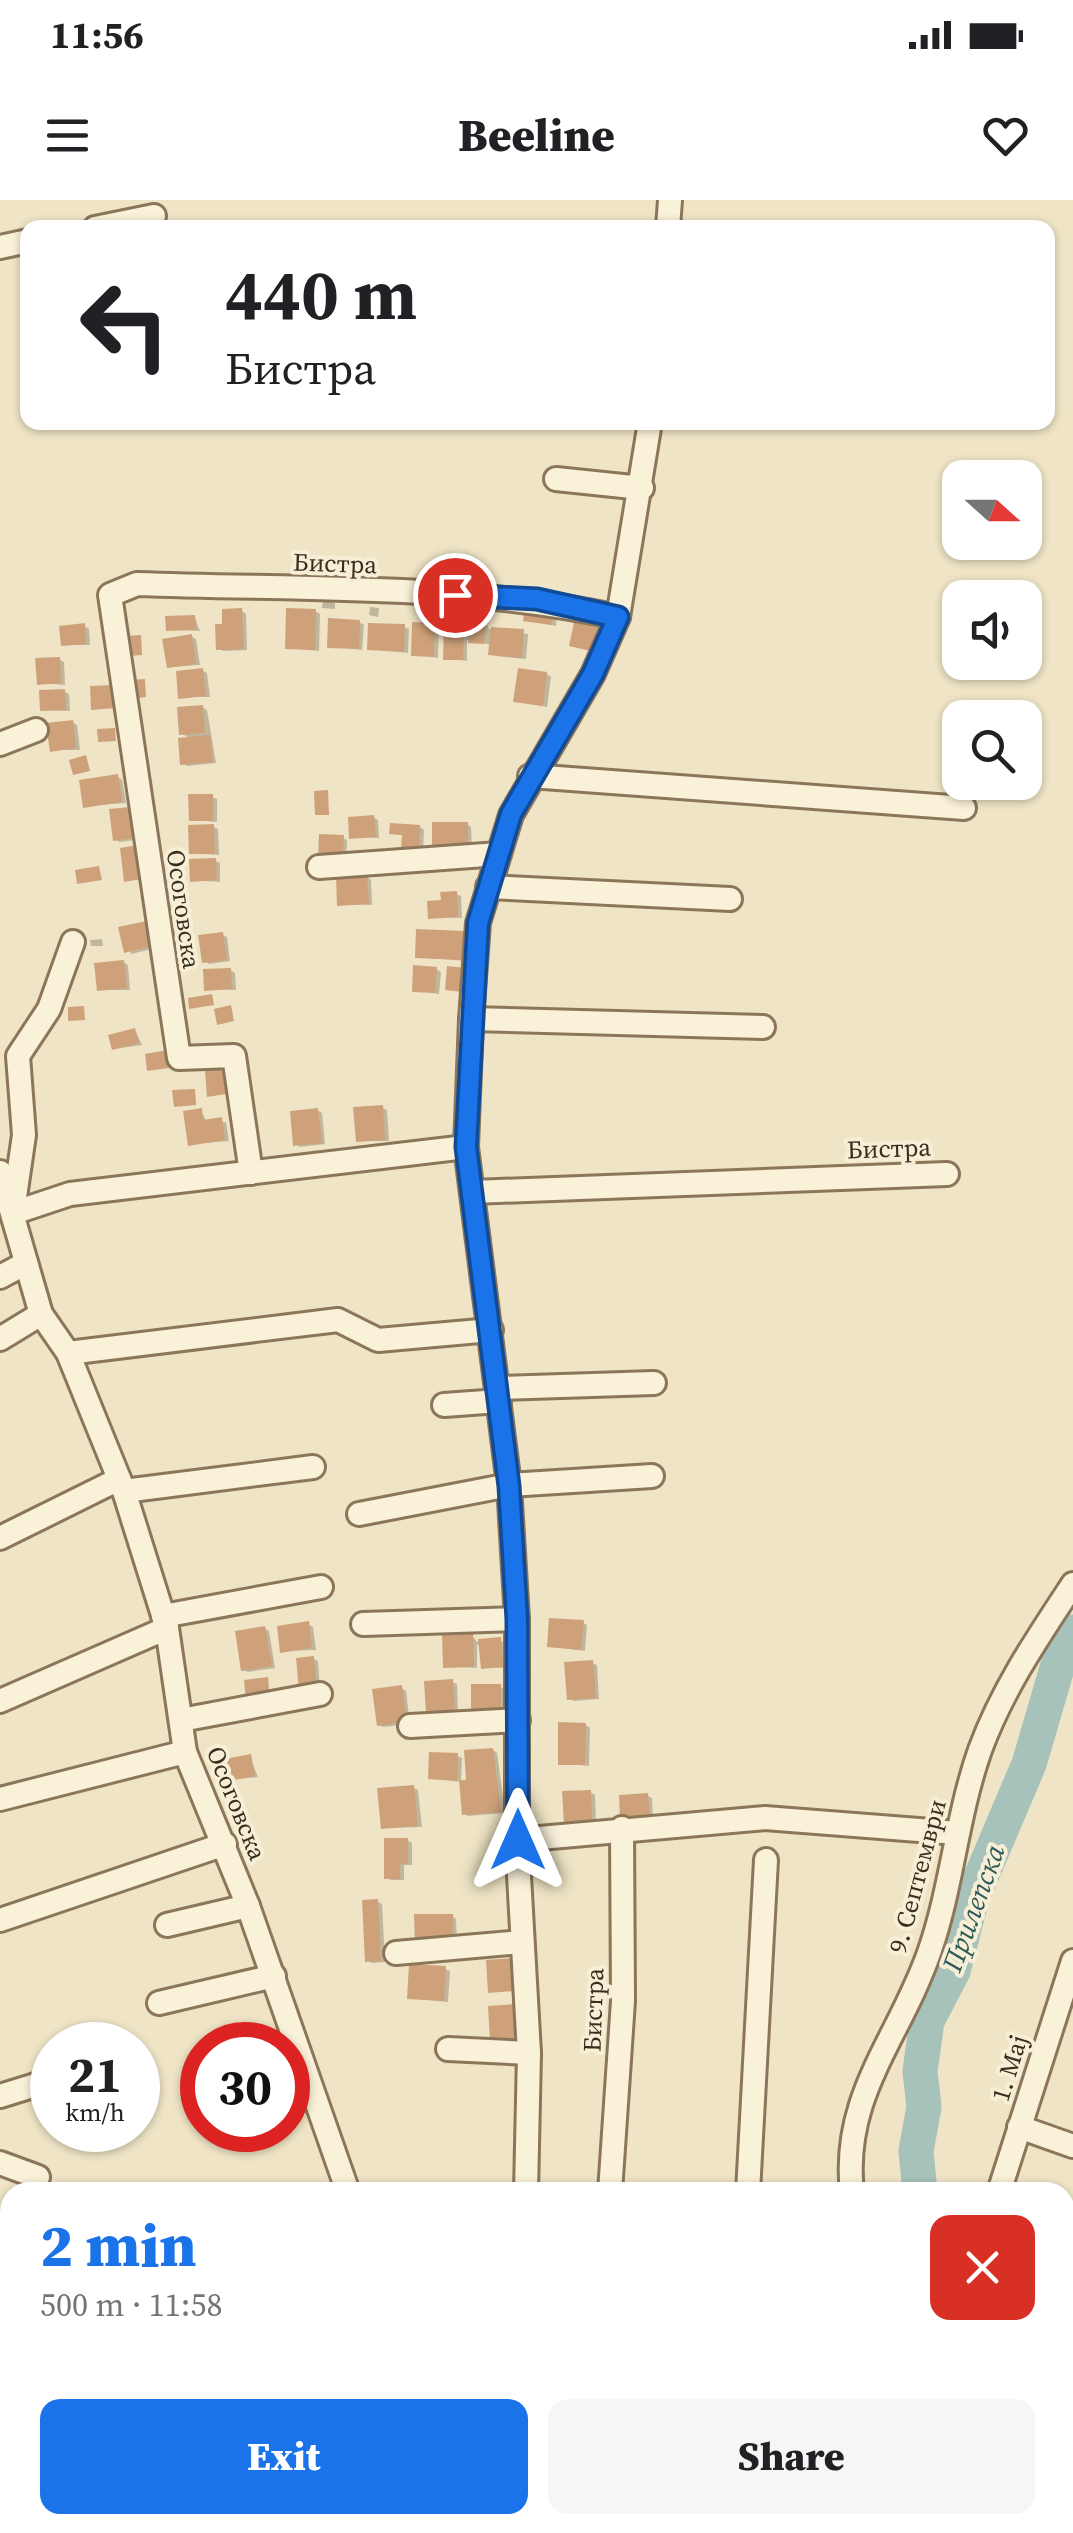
<!DOCTYPE html>
<meta charset="utf-8">
<style>
body{margin:0;font-family:"Source Serif 4",serif;background:#f6f6f6;color:#202124;height:100vh;display:flex;flex-direction:column;font-size:38px;white-space:nowrap}
*{box-sizing:border-box;margin:0}
p{font-size:32px;color:#757577}
.icon{flex:none;width:55px;height:55px;fill:none;stroke:currentColor;stroke-width:2;stroke-linecap:round;stroke-linejoin:round}
.map{position:relative;flex:1;overflow:hidden}
.panel{position:absolute;left:0px;top:1982px;width:1075px;height:352px;display:flex;flex-direction:column;background:#fff;border-radius:30px 30px 0 0;box-shadow:0 2px 8px #0004}
.panel>*{flex:none}
.top-card{position:absolute;left:20px;top:20px;width:1035px;height:210px;border-radius:20px;box-shadow:0 2px 8px #0004;background:#fff;color:#202124;overflow:hidden}
.needle{width:65px;rotate:111deg}
.fabs{position:absolute;left:942px;top:260px;display:grid;gap:20px}
.fabs a{display:grid;place-items:center;width:100px;height:100px;border-radius:20px;background:#fff;box-shadow:0 2px 8px #0004;font-size:50px}
.speed{position:absolute;left:30px;top:1822px;display:flex;gap:20px;font-size:50px;font-weight:700;text-align:center}
.speed>*{display:grid;place-content:center;width:130px;height:130px;border-radius:50%;background:#fff;box-shadow:0 2px 8px #0004;line-height:1}
.speed small{font-size:25px;font-weight:400}
.speed .limit{border:15px solid #d22;background:#fff;color:#111}
.pin{position:absolute;display:grid;place-items:center;width:85px;height:85px;color:#fff;margin:-42px;border:5px solid #fff;border-radius:50%;box-shadow:0 2px 10px #0007}
.me{position:absolute;width:110px;margin:-55px;rotate:0deg;stroke-linejoin:round;filter:drop-shadow(0 0 8px #0008)}
.turn{display:flex;align-items:center;gap:35px;height:210px;padding:0 40px;font-size:45px}
.turn .icon{width:130px;height:130px;stroke-width:2.5}
.turn b{display:block;font-size:70px;line-height:85px}
.round{display:grid;place-items:center;flex:none;width:105px;height:105px;border-radius:20px;background:#f6f6f6}
.overview{display:flex;align-items:center;justify-content:space-between;height:170px;padding:0 40px}
h1{font-size:60px;font-weight:800;line-height:75px;color:#1a73e8}
.action{display:flex;gap:20px;margin-top:auto;padding:20px 40px}
.action a{flex:1;height:115px;border-radius:20px;background:#1a73e8;color:#fff;font-size:40px;font-weight:800;line-height:115px;text-align:center}
.action a+a{background:#f6f6f6;color:#202124}
.status{display:flex;justify-content:space-between;align-items:center;height:70px;padding:0 50px;background:#fff;direction:ltr}
.status svg{height:28px;fill:currentColor}
header{display:flex;justify-content:space-between;align-items:center;height:130px;padding:0 40px;background:#fff;font-size:45px;font-weight:800}
.map>svg:first-child{display:block}
.shadow{fill:#0003}
.lines{fill:none;stroke-linecap:round;stroke-linejoin:round}
.river{stroke:#a7c2bb;stroke-width:35}
.building{fill:#cea17a}
.service-casing{stroke:#8b765a;stroke-width:16}
.minor-casing{stroke:#8b765a;stroke-width:28}
.secondary-casing{stroke:#6d573e;stroke-width:35}
.service{stroke:#faf1d9;stroke-width:11}
.minor{stroke:#faf1d9;stroke-width:22}
.secondary{stroke:#faf1d9;stroke-width:30}
.route-casing{stroke:#114b97;stroke-width:25}
.route{stroke:#1a73e8;stroke-width:18}
.labels{text-anchor:middle;dominant-baseline:central;stroke-width:8;stroke-linejoin:round;paint-order:stroke}
.street-label{font-size:25px;fill:#3a2d1f;stroke:#f6eed5}
.water-label{font-size:28px;font-style:italic;fill:#2e5a5a;stroke:#f6eed5}
</style>
<div class="status"><b>11:56</b><svg viewBox="0 0 49 12"><path d="M0 12V9h3v3zM5 12V6h3v6zM10 12V3h3v9zM15 12V0h3v12zM26 1h20v11H26zM47 4h2v5h-2z"/></svg></div>
<header><svg class="icon" aria-label="menu" viewBox="0 0 24 24"><path d="M4 6h16M4 12h16M4 18h16"/></svg>Beeline<svg class="icon" aria-label="heart" viewBox="0 0 24 24"><path d="M12 20l-8-8c-3-5 5-10 8-4 3-6 11-1 8 4z"/></svg></header>
<div class="map">
<svg width="1073" height="2333" viewBox="0 0 1073 2333">
<rect width="100%" height="100%" fill="#efe4c5"/>
<g class="shadow">
<path d="M323,401L335,403V409L322,408Z"/>
<path d="M370,407L379,408L378,417L369,415Z"/>
<path d="M242,411L246,414L247,450L223,451L219,448L225,427Z"/>
<path d="M315,411L320,414L319,451L288,448Z"/>
<path d="M557,414L556,426L526,420Z"/>
<path d="M195,418L200,431L168,429Z"/>
<path d="M485,420L489,429L528,434L526,459L495,456L492,445L467,440V461L446,458L463,426L471,431Z"/>
<path d="M359,422L364,425L362,450L329,446Z"/>
<path d="M597,425L601,428L596,451L576,447Z"/>
<path d="M84,426L89,429L90,445H64Z"/>
<path d="M435,426L439,428L438,458L413,454Z"/>
<path d="M404,427L409,429L408,453L370,449Z"/>
<path d="M192,437L196,439L200,465L169,467Z"/>
<path d="M60,460L64,462L65,485L39,483Z"/>
<path d="M203,471L207,473L210,497H181Z"/>
<path d="M547,474L551,477L547,507L516,501Z"/>
<path d="M65,492L69,494L70,511L42,510Z"/>
<path d="M202,507L207,510L216,563L187,566L183,563L192,540L181,533Z"/>
<path d="M72,522L77,525L80,550H52Z"/>
<path d="M118,577L122,580L126,603L85,606Z"/>
<path d="M212,597L217,599V622L191,620Z"/>
<path d="M129,610L134,612L137,640L119,642L115,639Z"/>
<path d="M373,617L378,620L379,638L351,637Z"/>
<path d="M467,624L471,627L472,650H439Z"/>
<path d="M213,627L218,629L219,655L191,653Z"/>
<path d="M420,627L424,630L423,650L408,649L404,646L405,636L392,633Z"/>
<path d="M343,638L347,640L346,664L325,663Z"/>
<path d="M215,661L220,663V682L192,680Z"/>
<path d="M367,677L371,680L372,705L339,704Z"/>
<path d="M456,694L461,696L462,718L431,717Z"/>
<path d="M121,729L156,748L131,754Z"/>
<path d="M463,734L467,736L466,761L418,757Z"/>
<path d="M222,735L227,737L230,761L209,764L204,761Z"/>
<path d="M90,740L102,739L103,746H91Z"/>
<path d="M123,762L128,765L130,790H99Z"/>
<path d="M436,769L441,772L439,794L414,790Z"/>
<path d="M230,770L235,773L236,790L206,789Z"/>
<path d="M135,830L142,845L114,849Z"/>
<path d="M382,908L387,910L389,941H359Z"/>
<path d="M317,910L322,913L325,944L300,947L296,944Z"/>
<path d="M201,911L207,922H226L229,941L190,944Z"/>
<path d="M583,1423L587,1425L585,1451L549,1446Z"/>
<path d="M308,1424L313,1427L316,1450L283,1451Z"/>
<path d="M265,1429L269,1431L275,1468L248,1472L244,1470Z"/>
<path d="M472,1435L477,1442H505L507,1468L483,1467L481,1445H477V1468L445,1466Z"/>
<path d="M313,1459L318,1461L320,1491L306,1492Z"/>
<path d="M592,1463L597,1465L599,1499L574,1501L570,1499Z"/>
<path d="M452,1482L457,1484L458,1513L428,1512Z"/>
<path d="M501,1487L505,1489V1518H478Z"/>
<path d="M402,1488L406,1491L410,1524L383,1527L379,1525Z"/>
<path d="M586,1525L590,1528L589,1566L560,1563Z"/>
<path d="M493,1550L497,1553L505,1613L468,1616L464,1613L468,1582Z"/>
<path d="M458,1556L462,1558L461,1582L431,1578Z"/>
<path d="M250,1557L258,1577L226,1580Z"/>
<path d="M414,1588L418,1590L422,1627L383,1628Z"/>
<path d="M590,1592L595,1595L596,1624L566,1622Z"/>
<path d="M648,1596L652,1598L653,1619L623,1618Z"/>
<path d="M407,1640L412,1643V1665H404V1680H391L387,1678Z"/>
<path d="M378,1702L382,1704L385,1762L372,1763L368,1760Z"/>
<path d="M452,1716L456,1719L457,1743L422,1744Z"/>
<path d="M445,1769L450,1771L448,1802L409,1798Z"/>
<path d="M489,2325H525L521,2333H485Z"/>
</g>
<g class="lines">
<g class="river">
<path d="M920,1992L916,1951L924,1907L920,1871L927,1821L953,1771L972,1698L1029,1564L1065,1441L1073,1432"/>
<path d="M793,2333L795,2325"/>
</g>
</g>
<g class="building">
<path d="M430,404L445,405L444,419L429,418Z"/>
<path d="M525,405L554,409L551,425L523,421Z"/>
<path d="M242,408L244,449L216,450L215,424H222V409Z"/>
<path d="M286,408L316,409L315,450L285,449Z"/>
<path d="M195,415L196,430L166,431L165,416Z"/>
<path d="M470,416L486,418L484,444L468,443Z"/>
<path d="M328,418L360,420L359,449L327,448Z"/>
<path d="M575,418L598,423L591,451L569,446Z"/>
<path d="M412,422L435,423L434,457L411,456Z"/>
<path d="M85,423L86,444L61,446L59,426Z"/>
<path d="M368,423L405,424L404,452L367,450Z"/>
<path d="M444,423L464,424L463,460H443Z"/>
<path d="M491,427L524,429L522,458L488,455Z"/>
<path d="M192,434L196,464L167,468L162,439Z"/>
<path d="M141,435L142,455L128,456L127,436Z"/>
<path d="M60,457L61,483L37,485L35,458Z"/>
<path d="M203,468L206,496L178,499L176,471Z"/>
<path d="M518,468L547,472L543,506L513,502Z"/>
<path d="M145,479L146,497L133,499L131,480Z"/>
<path d="M113,485L115,508L91,510L90,486Z"/>
<path d="M65,489L66,510L40,511L39,490Z"/>
<path d="M203,505L205,533L179,535L177,507Z"/>
<path d="M73,520L76,548L50,552L46,523Z"/>
<path d="M115,528L116,541L98,542L97,529Z"/>
<path d="M210,535L213,562L180,565L178,538Z"/>
<path d="M86,555L90,571L73,575L69,560Z"/>
<path d="M118,574L122,602L83,608L79,580Z"/>
<path d="M328,590L329,615H315L314,591Z"/>
<path d="M188,594H213V621H189Z"/>
<path d="M130,607L133,638L113,641L109,609Z"/>
<path d="M374,615L376,637L349,639L348,617Z"/>
<rect x="432" y="622" width="36" height="27"/>
<path d="M390,623L420,625L419,649L401,648L402,635L389,634Z"/>
<path d="M214,624L215,654H189L188,625Z"/>
<path d="M319,634L344,635L342,663L318,662Z"/>
<path d="M138,645L142,679L124,682L120,648Z"/>
<path d="M216,658L217,680L190,682L189,659Z"/>
<path d="M99,666L102,680L77,684L75,670Z"/>
<path d="M367,675L369,704L337,706L336,677Z"/>
<path d="M457,691L458,717L428,719L427,701L441,700L440,692Z"/>
<path d="M147,721L153,746L124,753L118,727Z"/>
<path d="M416,729L464,731L463,760L415,758Z"/>
<path d="M223,732L227,760L202,763L198,735Z"/>
<path d="M124,760L127,788L97,791L94,763Z"/>
<path d="M413,765L437,767L435,793L412,792Z"/>
<path d="M447,766L466,768L463,792L445,790Z"/>
<path d="M231,768L232,789L204,791L203,769Z"/>
<path d="M212,794L214,805L189,809L188,798Z"/>
<path d="M231,805L234,821L217,825L214,809Z"/>
<path d="M84,806L85,820L68,821V807Z"/>
<path d="M135,828L139,843L112,850L108,835Z"/>
<path d="M173,849L176,867L147,871L145,854Z"/>
<path d="M223,868L226,894L207,897L205,870Z"/>
<path d="M195,889L196,905L174,907L172,890Z"/>
<path d="M383,905L385,940L356,942L353,907Z"/>
<path d="M202,908L203,920L222,917L225,940L188,946L183,911Z"/>
<path d="M318,908L322,943L293,946L290,911Z"/>
<path d="M549,1418L584,1420L581,1450L547,1447Z"/>
<path d="M309,1421L312,1448L280,1453L277,1426Z"/>
<path d="M265,1426L272,1466L241,1471L235,1431Z"/>
<path d="M473,1432L474,1467L443,1468L442,1433Z"/>
<path d="M501,1437L503,1467L481,1469L478,1439Z"/>
<path d="M314,1456L317,1490L299,1491L296,1458Z"/>
<path d="M593,1460L596,1498L567,1500L564,1462Z"/>
<path d="M268,1477L270,1500L246,1503L244,1480Z"/>
<path d="M453,1479L455,1511L426,1513L424,1481Z"/>
<path d="M471,1484H501V1517L471,1516Z"/>
<path d="M402,1485L407,1522L377,1526L372,1489Z"/>
<path d="M558,1522L586,1523L585,1565H558Z"/>
<path d="M493,1548L501,1612L462,1615L459,1580H466L464,1550Z"/>
<path d="M429,1552L458,1553L457,1581L428,1579Z"/>
<path d="M251,1554L255,1576L223,1582L219,1560Z"/>
<path d="M414,1585L418,1626L381,1629L377,1588Z"/>
<path d="M591,1590L592,1622L564,1624L562,1591Z"/>
<path d="M648,1593L650,1618L620,1619L619,1595Z"/>
<path d="M384,1638H408V1664H400V1679H384Z"/>
<path d="M378,1699L381,1761L365,1762L362,1700Z"/>
<path d="M414,1714H453V1742H415Z"/>
<path d="M513,1758L515,1791L488,1793L486,1760Z"/>
<path d="M409,1764L446,1766L444,1801L407,1799Z"/>
<path d="M517,1804L519,1839L490,1841L488,1806Z"/>
<path d="M1065,2051L1073,2055V2323L1065,2319Z"/>
<path d="M402,2325H439L442,2333H404Z"/>
<path d="M486,2325H516L512,2333H482Z"/>
</g>
<g class="lines">
<defs>
<path id="service" d="M0,2182L3,2189"/>
<g id="minor">
<path d="M95,28L154,16"/>
<path d="M668,28L670,0"/>
<path d="M0,47L28,41"/>
<path d="M556,279L642,288"/>
<path d="M0,544L36,530"/>
<path d="M530,576L964,608"/>
<path d="M319,667L499,654"/>
<path d="M488,687L730,699"/>
<path d="M471,819L763,827"/>
<path d="M0,972L41,1114L68,1153L124,1291L167,1428L185,1552L248,1706L348,1992"/>
<path d="M251,973L234,856L179,858L110,395L137,384C297,390 462,383 618,417"/>
<path d="M473,992L947,974"/>
<path d="M14,1004L24,935L18,856L49,809L73,742"/>
<path d="M13,1013L70,994L466,947"/>
<path d="M0,1077L26,1063"/>
<path d="M0,1139L41,1114"/>
<path d="M68,1153L338,1120L378,1140L491,1130"/>
<path d="M497,1188L654,1183"/>
<path d="M444,1205L499,1201"/>
<path d="M124,1291L313,1267"/>
<path d="M359,1314L509,1285L652,1276"/>
<path d="M0,1338L119,1279"/>
<path d="M163,1416L321,1387"/>
<path d="M363,1424L517,1419"/>
<path d="M0,1501L167,1428"/>
<path d="M181,1520L320,1494"/>
<path d="M410,1526L518,1520"/>
<path d="M0,1599L185,1552"/>
<path d="M517,1640L765,1618L957,1633"/>
<path d="M0,1720L225,1644"/>
<path d="M167,1725L248,1706"/>
<path d="M396,1753L522,1742"/>
<path d="M159,1803L274,1776"/>
<path d="M448,1849L529,1853"/>
<path d="M0,1896L52,1880"/>
<path d="M1019,1927L1073,1946"/>
<path d="M0,1963L38,1977"/>
<path d="M526,1992L529,1853L517,1640V1419L509,1285L466,947L471,819L478,723L511,615L593,474L618,417L650,222"/>
<path d="M610,1992L623,1801L622,1628"/>
<path d="M748,1992L766,1660"/>
<path d="M852,1992C841,1895 900,1838 930,1750C952,1686 957,1615 980,1550C1002,1490 1038,1437 1073,1384"/>
<path d="M999,1992L1073,1761"/>
<path d="M895,2333L898,2325"/>
</g>
<g id="secondary">
<path d="M0,2130L10,2127"/>
<path d="M820,2325L834,2333"/>
</g>
</defs>
<use href="#service" class="service-casing"/>
<use href="#minor" class="minor-casing"/>
<use href="#secondary" class="secondary-casing"/>
<use href="#service" class="service"/>
<use href="#minor" class="minor"/>
<use href="#secondary" class="secondary"/>
</g>
<g class="lines">
<defs>
<path id="route" d="M455,395L537,399L618,417L593,474L511,614L478,723L466,947L509,1286L517,1419L518,1640"/>
</defs>
<use href="#route" class="route-casing"/>
<use href="#route" class="route"/>
</g>
<g class="labels">
<g class="street-label">
<text transform="translate(335 363) rotate(2)">Бистра</text>
<text transform="translate(184 709) rotate(82)">Осоговска</text>
<text transform="translate(889 948) rotate(-2)">Бистра</text>
<text transform="translate(237 1603) rotate(68)">Осоговска</text>
<text transform="translate(917 1676) rotate(-75)">9. Септември</text>
<text transform="translate(593 1810) rotate(-88)">Бистра</text>
<text transform="translate(1009 1868) rotate(-73)">1. Мај</text>
</g>
<g class="water-label">
<text transform="translate(973 1708) rotate(-70)">Прилепска</text>
</g>
</g>
</svg>
<div class="fabs">
<a><svg class="needle" viewBox="-14 -14 28 28"><path d="M0-13l5 13h-10z" fill="#e53935"/><path d="M0 13l5-13h-10z" fill="#757577"/></svg></a>
<a><svg class="icon" aria-label="sound" viewBox="0 0 24 24"><path d="M4 9h4l5-4v14l-5-4H4zM17 9q2 3 0 6"/></svg></a>
<a><svg class="icon" aria-label="search" viewBox="0 0 24 24"><circle cx="10" cy="10" r="6"/><path d="M15 15l6 6"/></svg></a>
</div>
<div class="speed"><div>21<small>km/h</small></div><div class="limit">30</div></div>
<div class="pin" style="left:455px;top:395px;background:#d93025"><svg class="icon" aria-label="arrive" viewBox="0 0 24 24"><path d="M6 21V4h12l-3 4 3 4H6"/></svg></div>
<svg class="me" style="left:518px;top:1640px" viewBox="-20 -20 40 40"><path d="M0-17L14 15 0 8-14 15z" fill="#1a73e8" stroke="#fff" stroke-width="4"/></svg>
<div class="top-card">
<div class="turn"><svg class="icon" aria-label="left" viewBox="0 0 24 24"><path d="M17 20v-9H6M10 6l-5 5 5 5"/></svg><div><b>440 m</b>Бистра</div></div>
</div>
<section class="panel">
<div class="overview"><div><h1>2 min</h1><p>500 m · 11:58</p></div><a class="round" style="background:#d93025;color:#fff"><svg class="icon" aria-label="close" viewBox="0 0 24 24"><path d="M6 6l12 12M18 6L6 18"/></svg></a></div>
<div class="action"><a>Exit</a><a>Share</a></div>
</section>
</div>
